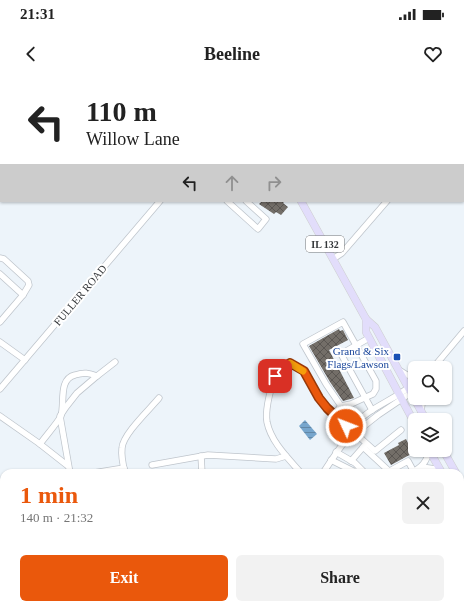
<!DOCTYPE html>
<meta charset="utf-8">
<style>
body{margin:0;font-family:Georgia,serif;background:#f2f2f2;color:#222;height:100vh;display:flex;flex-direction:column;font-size:15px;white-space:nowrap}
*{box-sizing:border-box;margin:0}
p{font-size:13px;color:#767676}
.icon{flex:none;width:22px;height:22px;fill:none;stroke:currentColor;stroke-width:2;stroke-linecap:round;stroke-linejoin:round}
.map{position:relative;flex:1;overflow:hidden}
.sheet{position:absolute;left:0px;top:389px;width:464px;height:140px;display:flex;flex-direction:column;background:#fff;border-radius:12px 12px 0 0;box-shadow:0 1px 3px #0004}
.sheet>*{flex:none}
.banner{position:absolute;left:0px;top:0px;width:464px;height:122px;box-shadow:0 1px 3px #0004;background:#fff;color:#222;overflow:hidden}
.controls{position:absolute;left:408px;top:281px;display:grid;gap:8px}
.controls a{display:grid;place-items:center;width:44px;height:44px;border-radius:6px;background:#fff;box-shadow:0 1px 3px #0004;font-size:20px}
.pin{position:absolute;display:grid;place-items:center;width:34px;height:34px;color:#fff;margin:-17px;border-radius:8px;box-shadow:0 2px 6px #0006}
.me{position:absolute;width:44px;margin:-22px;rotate:313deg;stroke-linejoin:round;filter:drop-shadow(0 0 3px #0008)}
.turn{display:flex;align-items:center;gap:14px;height:84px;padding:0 20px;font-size:18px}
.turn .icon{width:52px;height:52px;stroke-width:2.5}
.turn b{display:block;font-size:28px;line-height:34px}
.lanes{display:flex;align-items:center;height:38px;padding:0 20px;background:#0003;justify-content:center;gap:20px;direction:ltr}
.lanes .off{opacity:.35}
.round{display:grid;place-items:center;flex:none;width:42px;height:42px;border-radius:6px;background:#f2f2f2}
.overview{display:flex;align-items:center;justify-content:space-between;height:68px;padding:0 20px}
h1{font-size:24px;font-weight:600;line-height:30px;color:#ea580c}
.primary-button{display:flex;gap:8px;margin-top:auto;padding:8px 20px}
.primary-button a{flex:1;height:46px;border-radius:6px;background:#ea580c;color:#fff;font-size:16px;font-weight:600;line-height:46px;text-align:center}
.primary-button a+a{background:#f2f2f2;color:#222}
.status{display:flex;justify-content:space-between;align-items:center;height:28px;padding:0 20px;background:#fff;direction:ltr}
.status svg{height:11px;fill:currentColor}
header{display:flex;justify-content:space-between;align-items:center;height:52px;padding:0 20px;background:#fff;font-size:18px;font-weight:600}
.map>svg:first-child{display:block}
.water{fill:url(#water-rules)}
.building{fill:url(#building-cross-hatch)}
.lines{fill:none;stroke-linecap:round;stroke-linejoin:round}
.minor-casing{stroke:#bfc5cc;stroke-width:7}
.major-casing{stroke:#cecfd0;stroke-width:8}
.minor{stroke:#fff;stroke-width:5.5}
.major{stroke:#e2ddfb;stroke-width:7}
.route-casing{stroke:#983908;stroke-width:10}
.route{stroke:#ea580c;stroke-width:7}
.slow{stroke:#f59e0b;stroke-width:7}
.transit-dot{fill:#1a4fb4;stroke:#fff;stroke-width:1.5}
.labels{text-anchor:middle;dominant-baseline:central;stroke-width:4;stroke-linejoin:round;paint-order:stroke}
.shield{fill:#fff;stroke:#717375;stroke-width:1}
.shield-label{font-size:10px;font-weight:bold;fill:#34373a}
.street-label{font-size:11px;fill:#34373a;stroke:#fff}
.transit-label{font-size:11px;fill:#164399;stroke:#fff;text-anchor:end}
</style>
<div class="status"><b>21:31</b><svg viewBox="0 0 49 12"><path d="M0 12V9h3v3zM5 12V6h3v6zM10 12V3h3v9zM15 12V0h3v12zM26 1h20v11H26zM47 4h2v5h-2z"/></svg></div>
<header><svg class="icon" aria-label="back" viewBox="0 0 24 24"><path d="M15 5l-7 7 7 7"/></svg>Beeline<svg class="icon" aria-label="heart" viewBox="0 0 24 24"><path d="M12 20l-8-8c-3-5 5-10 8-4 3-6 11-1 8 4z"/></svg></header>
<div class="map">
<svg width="464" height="529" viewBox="0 0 464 529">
<defs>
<pattern id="water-rules" width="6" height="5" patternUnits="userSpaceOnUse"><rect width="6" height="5" fill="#77a6cd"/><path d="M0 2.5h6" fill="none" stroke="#6288a7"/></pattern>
<pattern id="building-cross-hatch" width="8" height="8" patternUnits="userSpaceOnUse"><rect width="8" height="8" fill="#736e68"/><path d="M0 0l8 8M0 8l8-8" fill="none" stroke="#5a5652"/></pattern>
</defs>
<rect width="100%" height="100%" fill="#edf4fa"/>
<path class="water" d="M305,340L317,354L310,360L299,346Z"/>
<g class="building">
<path d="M262,121H285L283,123L288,127L281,135L276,132L274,134L259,124Z"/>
<path d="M339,249L340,251L343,250L348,260L329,270L354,318L343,321L330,302L309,266Z"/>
<path d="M406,359L413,373L391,385L384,373L399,365L398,363Z"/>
<path d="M460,462L464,466V477H460Z"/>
<path d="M464,511V529L460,526V513Z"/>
<path d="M320,525H375L372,529H323Z"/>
</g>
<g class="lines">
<defs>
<g id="minor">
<path d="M30,0L31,1"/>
<path d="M100,0L101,1"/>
<path d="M57,1L58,0"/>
<path d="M263,1L264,0"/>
<path d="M463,31L464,30"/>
<path d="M0,68L1,67"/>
<path d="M463,113H464"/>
<path d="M227,121L258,149L266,139L246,121"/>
<path d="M0,178L4,179L28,201L29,205L23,215L0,194"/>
<path d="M333,179L342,173L387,121"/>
<path d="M0,242L23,215"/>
<path d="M369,258L341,274L372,330"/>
<path d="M0,262L25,280"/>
<path d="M433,288L464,251"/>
<path d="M399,290L407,295H415"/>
<path d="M0,309L160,121"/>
<path d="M421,331L423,318"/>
<path d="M334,334L341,326L351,324L373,314L376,309V301L343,242L303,264L326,304L341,326"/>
<path d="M0,336L40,364L68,386"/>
<path d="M352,352L359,350L378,335L415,310"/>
<path d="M40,364C45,357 58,342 61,336C65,323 58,299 75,295C84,292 89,293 97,296L115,282"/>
<path d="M363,367L389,391"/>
<path d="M336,372L355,383L365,393"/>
<path d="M201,376L202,393"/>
<path d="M331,380L353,391L363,392"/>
<path d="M351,381L365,365"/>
<path d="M152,385L208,375L276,379L286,376"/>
<path d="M422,387L435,389L441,393"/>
<path d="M70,393L60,336L66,327L77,313L97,296"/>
<path d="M93,393L124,388"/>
<path d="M125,393C123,385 121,376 122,368C123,354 150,329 159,318"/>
<path d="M301,393C288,378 271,362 267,342C265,330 271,308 275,296L277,292L290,283L304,291L319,318L327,328L375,371L401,350"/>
<path d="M323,393C332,379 341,366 351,353C353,350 354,345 357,342C373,325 398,319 415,302"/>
<path d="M386,393L408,381L414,392"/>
<path d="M411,393C422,387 427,382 429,370"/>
<path d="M0,413L4,417"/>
<path d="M460,456L464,460"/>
<path d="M0,470L4,467"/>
<path d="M460,487L462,481"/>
<path d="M460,509L464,504"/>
<path d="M97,525L102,529"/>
<path d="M308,525L312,529"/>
<path d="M383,525V529"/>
<path d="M435,525L437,529"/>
<path d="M451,525L454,529"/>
<path d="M250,529V525"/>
</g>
<g id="major">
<path d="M241,0V1"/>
<path d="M301,121L366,239L375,247L426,340"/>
<path d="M366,239V252L415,344"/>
<path d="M429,370L442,393"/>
<path d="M443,370L456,393"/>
<path d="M460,401L464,408"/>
<path d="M460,426L464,433"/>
</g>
</defs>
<use href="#minor" class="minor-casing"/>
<use href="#major" class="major-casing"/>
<use href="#minor" class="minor"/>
<use href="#major" class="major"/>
</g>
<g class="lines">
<defs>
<path id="route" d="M275,296L277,292L290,283L304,291L319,318L327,328L346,346"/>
</defs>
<use href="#route" class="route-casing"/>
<use href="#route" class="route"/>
<path class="slow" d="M286,286L290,283L303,291"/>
</g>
<rect class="transit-dot" x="393" y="273" width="8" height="8" rx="2"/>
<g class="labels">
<rect class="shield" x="306" y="156" width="38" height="16" rx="3"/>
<g class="shield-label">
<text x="325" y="164">IL 132</text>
</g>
<g class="street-label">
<text transform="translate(80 215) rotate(-50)">FULLER ROAD</text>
</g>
<g class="transit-label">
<text x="389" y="271">Grand &amp; Six<tspan x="389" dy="13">Flags/Lawson</tspan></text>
</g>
</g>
</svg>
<div class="controls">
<a><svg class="icon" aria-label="search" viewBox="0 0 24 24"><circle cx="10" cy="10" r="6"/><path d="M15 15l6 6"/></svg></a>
<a><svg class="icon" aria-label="layers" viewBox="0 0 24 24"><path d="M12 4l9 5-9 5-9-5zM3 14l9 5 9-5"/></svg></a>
</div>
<div class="pin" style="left:275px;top:296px;background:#d93025"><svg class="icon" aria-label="arrive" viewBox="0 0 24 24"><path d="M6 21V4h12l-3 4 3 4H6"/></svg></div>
<svg class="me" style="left:346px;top:346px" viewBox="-20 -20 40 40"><circle r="17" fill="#ea580c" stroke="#fff" stroke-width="3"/><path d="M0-11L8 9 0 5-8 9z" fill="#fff"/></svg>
<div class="banner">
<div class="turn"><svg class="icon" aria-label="left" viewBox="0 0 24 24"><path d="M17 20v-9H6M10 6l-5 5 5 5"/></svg><div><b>110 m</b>Willow Lane</div></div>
<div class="lanes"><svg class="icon" aria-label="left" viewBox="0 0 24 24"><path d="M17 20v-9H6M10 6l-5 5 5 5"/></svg><svg class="icon off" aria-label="ahead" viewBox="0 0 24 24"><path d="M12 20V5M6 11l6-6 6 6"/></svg><svg class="icon off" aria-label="right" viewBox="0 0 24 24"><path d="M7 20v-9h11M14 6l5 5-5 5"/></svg></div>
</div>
<section class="sheet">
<div class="overview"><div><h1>1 min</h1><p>140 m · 21:32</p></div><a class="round"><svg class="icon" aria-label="close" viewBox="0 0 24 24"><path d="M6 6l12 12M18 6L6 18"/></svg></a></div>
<div class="primary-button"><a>Exit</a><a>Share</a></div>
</section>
</div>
